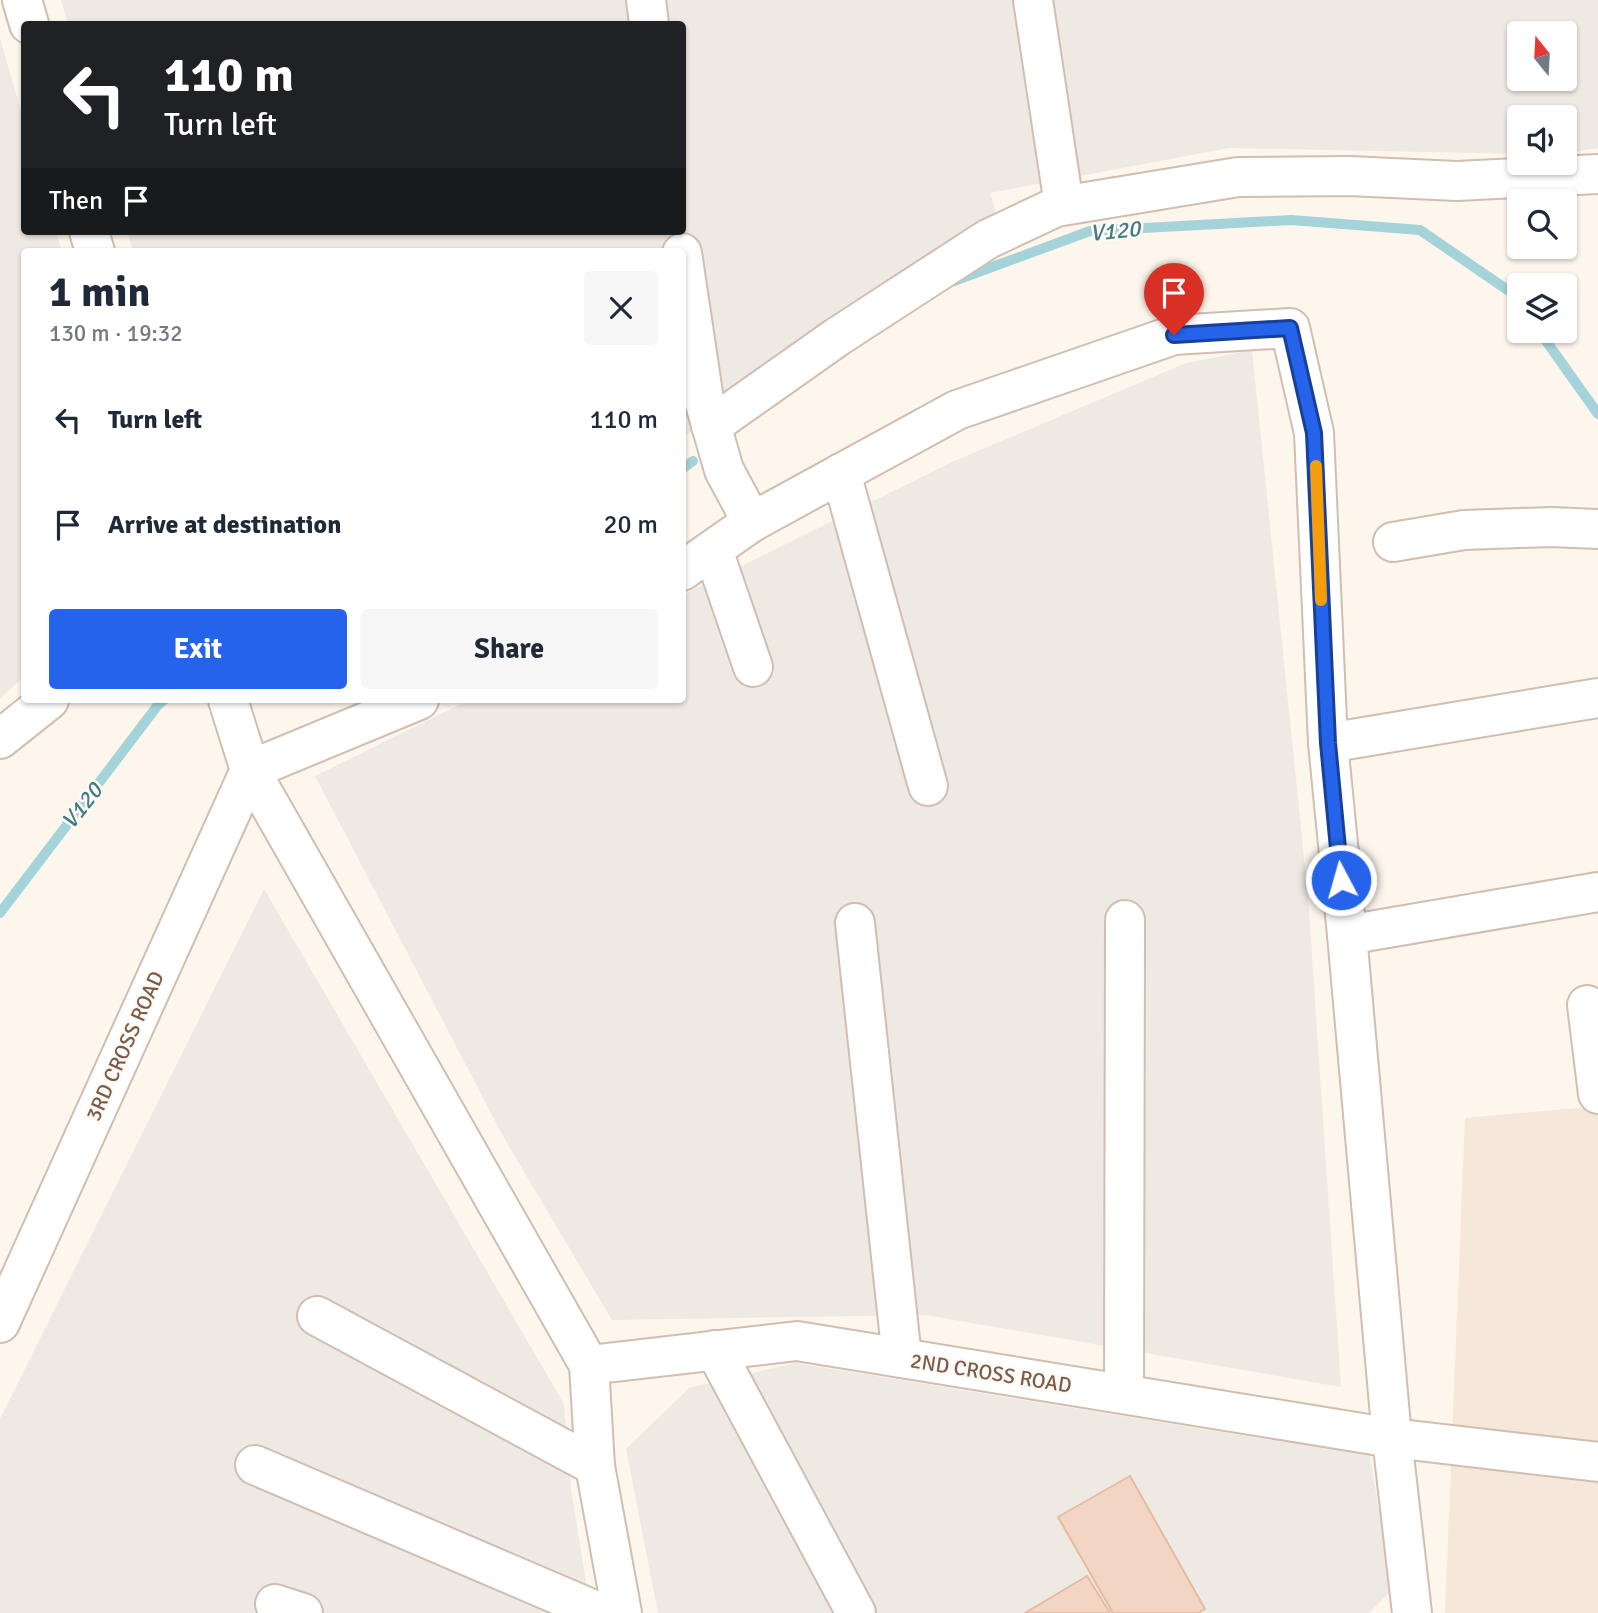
<!DOCTYPE html>
<meta charset="utf-8">
<style>
body{margin:0;font-family:Signika,sans-serif;background:#f6f6f7;color:#1f2937;height:100vh;display:flex;flex-direction:column;font-size:26px;white-space:nowrap}
*{box-sizing:border-box;margin:0}
p{font-size:23px;color:#747a83}
.icon{flex:none;width:38px;height:38px;fill:none;stroke:currentColor;stroke-width:2;stroke-linecap:round;stroke-linejoin:round}
.map{position:relative;flex:1;overflow:hidden}
.sheet{position:absolute;left:21px;top:248px;width:665px;height:455px;display:flex;flex-direction:column;background:#fff;border-radius:7px;box-shadow:0 2px 5px #0004}
.sheet>*{flex:none}
.banner{position:absolute;left:21px;top:21px;width:665px;height:214px;border-radius:7px;box-shadow:0 2px 5px #0004;background:#202124;color:#fff;overflow:hidden}
.needle{width:46px;rotate:342deg}
.tools{position:absolute;left:1507px;top:21px;display:grid;gap:14px}
.tools a{display:grid;place-items:center;width:70px;height:70px;border-radius:7px;background:#fff;box-shadow:0 2px 5px #0004;font-size:35px}
.pin{position:absolute;display:grid;place-items:center;width:60px;height:60px;color:#fff;margin:-72px -30px;border-radius:50% 50% 50% 0;rotate:-45deg;box-shadow:0 0 7px #0007}
.pin .icon{rotate:45deg}
.me{position:absolute;width:77px;margin:-38px;rotate:354deg;stroke-linejoin:round;filter:drop-shadow(0 0 5px #0008)}
.turn{display:flex;align-items:center;gap:24px;height:147px;padding:0 28px;font-size:32px}
.turn .icon{width:91px;height:91px;stroke-width:2.5}
.turn b{display:block;font-size:49px;line-height:60px}
.then{display:flex;align-items:center;height:66px;padding:0 28px;background:#0003;gap:14px;font-size:26px}
.round{display:grid;place-items:center;flex:none;width:74px;height:74px;border-radius:7px;background:#f6f6f7}
.head{display:flex;align-items:center;justify-content:space-between;height:119px;padding:0 28px}
h1{font-size:42px;font-weight:800;line-height:52px}
.button{display:flex;gap:14px;margin-top:auto;padding:14px 28px}
.button a{flex:1;height:80px;border-radius:7px;background:#2563eb;color:#fff;font-size:28px;font-weight:800;line-height:80px;text-align:center}
.button a+a{background:#f6f6f7;color:#1f2937}
ul{padding:0;list-style:none}
li{display:flex;align-items:center;gap:21px;height:105px;padding:0 28px}
li div{flex:1}
li b{display:block;font-size:26px}
li em{font-style:normal}
.map>svg:first-child{display:block}
.residential{fill:#f5e8da}
.industrial{fill:#efe9e4;fill-rule:evenodd}
.lines{fill:none;stroke-linecap:round;stroke-linejoin:round}
.stream{stroke:#a5d3da;stroke-width:10}
.building{fill:#f3d5c3;stroke:#e6bba3;stroke-width:2}
.minor-casing{stroke:#d1beb0;stroke-width:42}
.minor{stroke:#fff;stroke-width:38}
.route-casing{stroke:#184099;stroke-width:18}
.route{stroke:#2563eb;stroke-width:12}
.slow{stroke:#f59e0b;stroke-width:12}
.labels{text-anchor:middle;dominant-baseline:central;stroke-width:5;stroke-linejoin:round;paint-order:stroke}
.street-label{font-size:21px;fill:#7a5c4d;stroke:#fffaf3}
.water-label{font-size:23px;font-style:italic;fill:#437c86;stroke:#fffaf3}
</style>
<div class="map">
<svg width="1598" height="1613" viewBox="0 0 1598 1613">
<rect width="100%" height="100%" fill="#fdf6ec"/>
<path class="residential" d="M1598,1106V1613H1445L1465,1118Z"/>
<g class="industrial">
<path d="M61,0H1598V148L1565,153L1564,117H1519V154L1229,148L990,193L1002,230L683,437L682,252H133L127,231H682V24H68ZM1519,33H1564V79H1519Z"/>
<path d="M0,38L24,122V231H56L62,252H24V677L0,698Z"/>
<path d="M1252,350L1308,896L1341,1387L926,1315L612,1320L504,1138L315,776L469,700H682L683,595L952,462L1186,363Z"/>
<path d="M264,889L564,1404L571,1489L591,1613H0V1419Z"/>
<path d="M795,1363L1370,1456L1392,1590L1369,1613H658L626,1449L689,1388Z"/>
</g>
<g class="lines">
<g class="stream">
<path d="M954,281L1090,231L1291,220L1420,230L1512,293L1519,303"/>
<path d="M1539,331L1598,414"/>
<path d="M682,469L693,461"/>
<path d="M0,913L158,705L164,700"/>
</g>
</g>
<g class="building">
<path d="M1130,1476L1205,1609L1198,1613H1113L1058,1517Z"/>
<path d="M1087,1576L1110,1613H1025Z"/>
</g>
<g class="lines">
<defs>
<g id="minor">
<path d="M22,0L29,24"/>
<path d="M646,0L649,24"/>
<path d="M1033,0L1064,205"/>
<path d="M89,231L95,252"/>
<path d="M682,253L704,400L724,470L752,522"/>
<path d="M711,426L837,337L988,239L1056,207L1238,177L1349,176L1457,181L1598,174"/>
<path d="M841,473L928,786"/>
<path d="M1393,542L1464,530L1551,527L1598,529"/>
<path d="M713,550L753,667"/>
<path d="M682,571L752,522L957,410L1174,335L1290,328L1314,433L1328,743L1347,935L1392,1438L1412,1613"/>
<path d="M228,700L250,770L589,1365L595,1466L622,1613"/>
<path d="M0,739L49,700"/>
<path d="M1328,743L1598,698"/>
<path d="M855,923L902,1358"/>
<path d="M1347,935L1598,892"/>
<path d="M1587,1005L1598,1094"/>
<path d="M317,1316L595,1466"/>
<path d="M0,1323L250,770L419,700"/>
<path d="M715,1350L856,1613"/>
<path d="M589,1365L797,1341L1392,1438L1598,1462"/>
<path d="M1124,1394L1125,920"/>
<path d="M255,1465L601,1613"/>
<path d="M275,1604L303,1613"/>
</g>
</defs>
<use href="#minor" class="minor-casing"/>
<use href="#minor" class="minor"/>
</g>
<g class="lines">
<defs>
<path id="route" d="M1174,335L1290,328L1314,433L1328,743L1341,880"/>
</defs>
<use href="#route" class="route-casing"/>
<use href="#route" class="route"/>
<path class="slow" d="M1316,466L1321,600"/>
</g>
<g class="labels">
<g class="street-label">
<text transform="translate(125 1046) rotate(-66)">3RD CROSS ROAD</text>
<text transform="translate(991 1373) rotate(9)">2ND CROSS ROAD</text>
</g>
<g class="water-label">
<text transform="translate(1115 231) rotate(-6)">V120</text>
<text transform="translate(82 806) rotate(-52)">V120</text>
</g>
</g>
</svg>
<div class="tools">
<a><svg class="needle" viewBox="-14 -14 28 28"><path d="M0-13l5 13h-10z" fill="#e53935"/><path d="M0 13l5-13h-10z" fill="#747a83"/></svg></a>
<a><svg class="icon" aria-label="sound" viewBox="0 0 24 24"><path d="M4 9h4l5-4v14l-5-4H4zM17 9q2 3 0 6"/></svg></a>
<a><svg class="icon" aria-label="search" viewBox="0 0 24 24"><circle cx="10" cy="10" r="6"/><path d="M15 15l6 6"/></svg></a>
<a><svg class="icon" aria-label="layers" viewBox="0 0 24 24"><path d="M12 4l9 5-9 5-9-5zM3 14l9 5 9-5"/></svg></a>
</div>
<div class="pin" style="left:1174px;top:335px;background:#d93025"><svg class="icon" aria-label="arrive" viewBox="0 0 24 24"><path d="M6 21V4h12l-3 4 3 4H6"/></svg></div>
<svg class="me" style="left:1341px;top:880px" viewBox="-20 -20 40 40"><circle r="17" fill="#2563eb" stroke="#fff" stroke-width="3"/><path d="M0-11L8 9 0 5-8 9z" fill="#fff"/></svg>
<div class="banner">
<div class="turn"><svg class="icon" aria-label="left" viewBox="0 0 24 24"><path d="M17 20v-9H6M10 6l-5 5 5 5"/></svg><div><b>110 m</b>Turn left</div></div>
<div class="then">Then<svg class="icon" aria-label="arrive" viewBox="0 0 24 24"><path d="M6 21V4h12l-3 4 3 4H6"/></svg></div>
</div>
<section class="sheet">
<div class="head"><div><h1>1 min</h1><p>130 m · 19:32</p></div><a class="round"><svg class="icon" aria-label="close" viewBox="0 0 24 24"><path d="M6 6l12 12M18 6L6 18"/></svg></a></div>
<ul>
<li><svg class="icon" aria-label="left" viewBox="0 0 24 24"><path d="M17 20v-9H6M10 6l-5 5 5 5"/></svg><div><b>Turn left</b></div><em>110 m</em></li>
<li><svg class="icon" aria-label="arrive" viewBox="0 0 24 24"><path d="M6 21V4h12l-3 4 3 4H6"/></svg><div><b>Arrive at destination</b></div><em>20 m</em></li>
</ul>
<div class="button"><a>Exit</a><a>Share</a></div>
</section>
</div>
